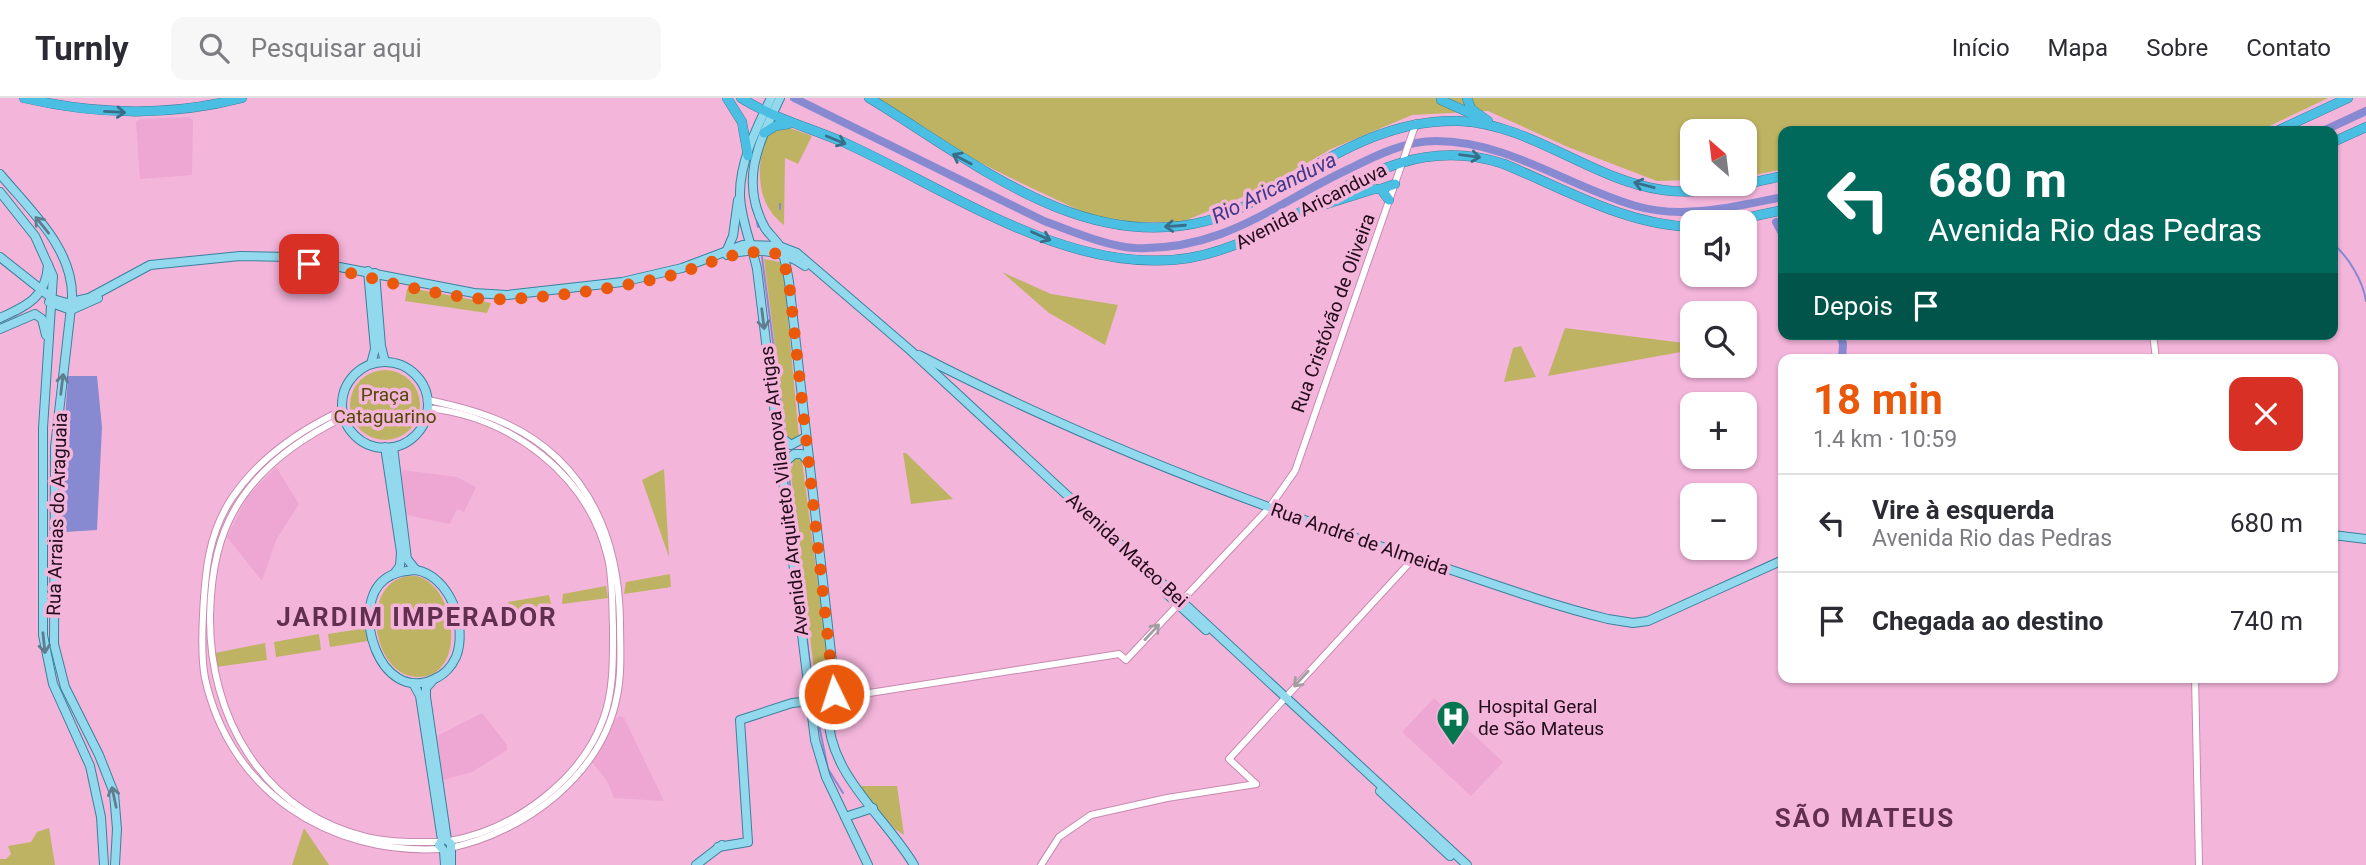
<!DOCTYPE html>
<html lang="pt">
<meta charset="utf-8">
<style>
body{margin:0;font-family:Roboto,sans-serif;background:#f7f7f7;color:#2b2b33;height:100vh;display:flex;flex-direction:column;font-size:26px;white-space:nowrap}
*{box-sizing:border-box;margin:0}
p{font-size:23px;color:#7c7c81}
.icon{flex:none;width:38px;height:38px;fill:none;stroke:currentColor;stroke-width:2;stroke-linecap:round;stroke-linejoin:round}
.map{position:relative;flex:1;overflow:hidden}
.details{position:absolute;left:1778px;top:256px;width:560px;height:329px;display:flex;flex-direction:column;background:#fff;border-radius:14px;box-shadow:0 2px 5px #0004}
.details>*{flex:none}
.hud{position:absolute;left:1778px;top:28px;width:560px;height:214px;border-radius:14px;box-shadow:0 2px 5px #0004;background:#00695c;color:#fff;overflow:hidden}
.needle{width:46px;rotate:332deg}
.fabs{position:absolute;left:1680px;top:21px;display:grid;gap:14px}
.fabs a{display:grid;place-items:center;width:77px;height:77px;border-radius:14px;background:#fff;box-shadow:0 2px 5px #0004;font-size:35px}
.pin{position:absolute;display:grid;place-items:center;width:60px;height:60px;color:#fff;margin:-30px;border-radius:14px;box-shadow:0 4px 10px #0006}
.me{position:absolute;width:77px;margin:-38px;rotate:356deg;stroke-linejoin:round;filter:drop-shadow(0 0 5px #0008)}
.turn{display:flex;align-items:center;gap:24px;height:147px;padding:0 35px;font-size:32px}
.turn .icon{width:91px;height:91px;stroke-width:2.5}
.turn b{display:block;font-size:49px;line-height:60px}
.then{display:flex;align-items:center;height:66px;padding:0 35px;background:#0003;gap:14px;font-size:26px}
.round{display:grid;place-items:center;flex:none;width:74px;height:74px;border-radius:14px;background:#f7f7f7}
.head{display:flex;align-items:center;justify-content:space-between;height:119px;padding:0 35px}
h1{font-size:42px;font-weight:700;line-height:52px;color:#ea580c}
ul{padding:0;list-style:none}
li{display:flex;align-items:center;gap:21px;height:98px;padding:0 35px;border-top:2px solid #e1e1e2}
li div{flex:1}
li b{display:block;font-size:26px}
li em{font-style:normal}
header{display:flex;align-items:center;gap:42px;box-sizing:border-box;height:98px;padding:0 35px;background:#fff;border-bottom:2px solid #e1e1e2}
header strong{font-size:33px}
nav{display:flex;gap:38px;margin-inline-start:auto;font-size:24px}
.search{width:490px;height:63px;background:#f7f7f7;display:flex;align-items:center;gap:18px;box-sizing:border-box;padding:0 24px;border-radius:14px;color:#7c7c81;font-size:26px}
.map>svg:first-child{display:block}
.built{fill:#eda7d2}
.green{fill:#beb363}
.water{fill:#888ad1}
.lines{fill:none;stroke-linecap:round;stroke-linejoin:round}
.stream{stroke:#888ad1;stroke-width:2}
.river{stroke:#888ad1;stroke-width:8}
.minor-casing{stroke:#c78aaf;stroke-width:8}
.major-casing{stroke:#3c809d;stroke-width:10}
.highway-casing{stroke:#3c809d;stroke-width:10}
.minor{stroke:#fff;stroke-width:6}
.major{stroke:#93d9ee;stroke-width:8}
.highway{stroke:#4bbfe3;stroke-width:9}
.oneway{stroke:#386e89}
.oneway2{stroke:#607c8f}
.oneway3{stroke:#a69da3}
.route{stroke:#ea580c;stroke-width:12;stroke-dasharray:0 21.6}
.labels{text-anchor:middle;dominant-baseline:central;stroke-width:7;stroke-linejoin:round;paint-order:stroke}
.street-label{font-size:19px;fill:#210b1a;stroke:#f4b5db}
.park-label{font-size:19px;fill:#504803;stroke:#f4b5db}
.poi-label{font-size:19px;fill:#210b1a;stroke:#f4b5db;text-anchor:start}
.water-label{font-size:21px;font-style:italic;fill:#3f388d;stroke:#f4b5db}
.district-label{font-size:26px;font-weight:bold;letter-spacing:2px;fill:#632f51;stroke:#f4b5db}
</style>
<header>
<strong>Turnly</strong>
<div class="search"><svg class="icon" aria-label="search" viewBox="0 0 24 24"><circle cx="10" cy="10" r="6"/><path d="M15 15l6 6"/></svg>Pesquisar aqui</div>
<nav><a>Início</a><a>Mapa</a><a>Sobre</a><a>Contato</a></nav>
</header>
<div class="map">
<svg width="2366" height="767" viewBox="0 0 2366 767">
<rect width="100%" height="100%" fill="#f4b5db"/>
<g class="built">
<path d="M189,19L193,22L192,77L140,81L136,24L139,21Z"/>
<path d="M276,369L299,406L276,442L262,483L227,439L247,399Z"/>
<path d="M403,372L457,379L476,389L464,414L457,411L450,426L407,417L401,380Z"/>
<path d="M1434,600L1503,664L1471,698L1402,634Z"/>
<path d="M482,615L507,647V652L472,674L443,682L437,638Z"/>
<path d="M621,618L624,620L664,703L614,700L607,683L592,664L615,621Z"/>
</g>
<g class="green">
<path d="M876,0H2328L2259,33H1783V71L1745,79V33H1692V82L1657,83L1568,49L1488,13L1412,17L1331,51L1262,91L1182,124H1130L1089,117L1019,84L963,56Z"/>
<path d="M782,27L812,38L798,66L785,60L784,127C754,105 756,65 768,33Z"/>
<path d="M764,161L780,164L785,187L799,340L787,344Z"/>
<path d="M1002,174L1051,196L1118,207L1105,247L1049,215Z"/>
<path d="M410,190L491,205L487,215L405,203L407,191Z"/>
<path d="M1565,230L1692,246V252L1548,278Z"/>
<path d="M1521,248L1536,279L1504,284L1513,250Z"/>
<circle cx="385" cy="307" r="35"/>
<path d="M903,355H906L953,401L911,406Z"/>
<path d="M792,358L800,359L802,362L832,594L817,598L790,369L793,368Z"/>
<path d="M664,371L669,459L642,382Z"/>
<path d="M670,476L671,489L624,496L626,484Z"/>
<path d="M416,478C457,487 468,579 418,579C368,578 358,474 416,478Z"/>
<path d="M606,488L608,500L562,506L563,496Z"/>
<path d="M549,497L552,510L511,516L508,504Z"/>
<path d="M367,530L368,543L330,549L328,536Z"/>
<path d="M319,536L321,552L276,559L274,544Z"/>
<path d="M265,545L267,562L216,569L215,555Z"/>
<path d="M862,688H897L904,737L895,731L860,690Z"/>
<path d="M49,730L55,767H0V761H6L11,756L8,748L31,744L37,734Z"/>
<path d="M304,730L329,767H292Z"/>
</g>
<path class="water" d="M68,278H97L102,329L97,432L65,434L58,423Z"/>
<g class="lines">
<g class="stream">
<path d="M780,111V106"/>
<path d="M757,124L758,129"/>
<path d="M2333,146C2348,158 2363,183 2366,203"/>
<path d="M762,159L785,337"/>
<path d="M788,368L813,595"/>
<path d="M815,608L828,671L843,695"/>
</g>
<g class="river">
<path d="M794,0L1044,123C1072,133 1105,148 1135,150C1225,153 1275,105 1351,70C1377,57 1405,43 1436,43C1508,43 1569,89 1636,108C1684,122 1736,108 1783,99"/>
<path d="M2323,33L2366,13"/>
<path d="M1776,124L1783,137"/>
<path d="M1840,236L1843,246L1842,261"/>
</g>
<defs>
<g id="minor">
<path d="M2153,236L2156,261"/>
<path d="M428,302C476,312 520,325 557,360C603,404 619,461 620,523C620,548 622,573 617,598C602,677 525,734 450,750"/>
<path d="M428,310C511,319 588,376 608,460C613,482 612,507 613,529C613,559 614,590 604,619C582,682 514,732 449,743"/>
<path d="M343,312C300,332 259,360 232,400C208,436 205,475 203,517C202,537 201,560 205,580C230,694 329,757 441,751"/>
<path d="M344,319C307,337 269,362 244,397C218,433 211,474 210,518C209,619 262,713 366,739C390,745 416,744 441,744"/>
<path d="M2195,579L2199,767"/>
<path d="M831,601L1119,556L1126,562L1269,410L1295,373L1416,25"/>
<path d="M1256,686L1229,661L1414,460"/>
<path d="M1041,767L1059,739L1091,717L1167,700L1256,686"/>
</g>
<g id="major">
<path d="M771,0C757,29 739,65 740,98C741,123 752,147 757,171L815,642L826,679L868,767"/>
<path d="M780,0C759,44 739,83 765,130C769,136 775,141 779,147C785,157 787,173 789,184L835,590C834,598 829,602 828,610C826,676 883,715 914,767"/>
<path d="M0,76C30,112 74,151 72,201L55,349L54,546L65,589L99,657L114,695L117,731L115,767"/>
<path d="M0,94L35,138L53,178L43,330V537L53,586L90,668L101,719L104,767"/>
<path d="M727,152L733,138L738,102"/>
<path d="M727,157C751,149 784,152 805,168"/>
<path d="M0,159L53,201L67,205L89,200L150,167L240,158L288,159L474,195L507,197L622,184L682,170L743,147L779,148L797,155L910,252L1467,767"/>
<path d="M368,173L375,251L371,266"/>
<path d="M375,175L381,248L385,264"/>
<path d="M49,204L71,212L98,200"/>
<path d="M0,220C26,208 46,200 48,167"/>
<path d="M0,231L35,216L42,221L46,237"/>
<path d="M919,257C1079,340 1244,404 1416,460C1479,481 1543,505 1608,521L1633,525L1648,523L1783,462"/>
<circle cx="385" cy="307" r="43"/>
<path d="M778,337L791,347L806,339"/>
<path d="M385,349L401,454L400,468L394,476"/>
<path d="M393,349L407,461L416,472"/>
<path d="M782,367L794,356H802L807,362"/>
<path d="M2333,437L2366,441"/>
<path d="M416,472C450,478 468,528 456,559C452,568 444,577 434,581C379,607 349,508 385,481C394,474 405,473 416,472Z"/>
<path d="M1167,496L1206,532"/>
<path d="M433,582L426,590V599L447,742L451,746V767"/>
<path d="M413,585L420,598L442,742L439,747L444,753L445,767"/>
<path d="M1380,693L1450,758"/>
<path d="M845,719L873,710"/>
<path d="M718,749L748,744L740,622L792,605L831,601"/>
<path d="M696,767L722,747"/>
</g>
<g id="highway">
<path d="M24,0C97,17 169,19 242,0"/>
<path d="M727,0L742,24L748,58"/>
<path d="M741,0C773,20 808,29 843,44C948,91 1069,179 1189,160C1305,140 1378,25 1504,66C1565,91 1625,127 1692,129"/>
<path d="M869,0C969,60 1080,156 1206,123C1235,116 1261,99 1287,84C1342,52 1393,21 1459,23C1532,26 1591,82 1663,92C1705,98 1743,86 1783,78"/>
<path d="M1467,0L1471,11L1488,23"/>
<path d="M1441,2L1474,17"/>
<path d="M2277,33L2348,0"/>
<path d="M764,35L775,28L788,26"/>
<path d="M2333,44L2366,29"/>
<path d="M1381,91L1395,86"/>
<path d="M1323,107L1374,91H1381L1389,102"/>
<path d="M1727,124L1783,112"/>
</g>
</defs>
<use href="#minor" class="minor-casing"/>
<use href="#major" class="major-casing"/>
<use href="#highway" class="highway-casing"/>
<use href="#minor" class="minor"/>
<use href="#major" class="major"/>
<use href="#highway" class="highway"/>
</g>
<defs><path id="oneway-shaft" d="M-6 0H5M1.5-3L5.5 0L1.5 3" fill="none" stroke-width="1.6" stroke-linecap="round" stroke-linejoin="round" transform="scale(1.75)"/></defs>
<g class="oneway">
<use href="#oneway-shaft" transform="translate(115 14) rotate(3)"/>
<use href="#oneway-shaft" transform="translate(836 42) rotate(22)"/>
<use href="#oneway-shaft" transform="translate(1470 58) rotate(7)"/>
<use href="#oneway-shaft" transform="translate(962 61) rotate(-152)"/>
<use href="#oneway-shaft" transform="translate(1644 87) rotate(-165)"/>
<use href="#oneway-shaft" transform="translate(1175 128) rotate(176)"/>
<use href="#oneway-shaft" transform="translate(1041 138) rotate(24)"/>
</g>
<g class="oneway2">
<use href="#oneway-shaft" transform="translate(42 127) rotate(-129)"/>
<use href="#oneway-shaft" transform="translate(763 221) rotate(83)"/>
<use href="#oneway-shaft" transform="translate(62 286) rotate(-83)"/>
<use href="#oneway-shaft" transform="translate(44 545) rotate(84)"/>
<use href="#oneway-shaft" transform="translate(114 699) rotate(-102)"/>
</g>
<g class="oneway3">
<use href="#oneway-shaft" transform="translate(1152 534) rotate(-47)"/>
<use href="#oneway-shaft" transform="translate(1301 581) rotate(133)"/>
</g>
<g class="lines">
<path class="route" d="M309,166C373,178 445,204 510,201C561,198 613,191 664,179C705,170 738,146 782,157L789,184L834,596"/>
</g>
<defs>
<symbol id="hospital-pin" viewBox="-11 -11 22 30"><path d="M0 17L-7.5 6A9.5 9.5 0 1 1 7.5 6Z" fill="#077650" stroke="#f4b5db"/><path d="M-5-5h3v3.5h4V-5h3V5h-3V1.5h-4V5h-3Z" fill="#fff"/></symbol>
</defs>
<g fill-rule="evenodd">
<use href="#hospital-pin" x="1434" y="600" width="38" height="52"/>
</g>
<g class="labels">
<g class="street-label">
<text transform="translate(1311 108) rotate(-27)">Avenida Aricanduva</text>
<text transform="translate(1333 215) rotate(-70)">Rua Cristóvão de Oliveira</text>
<text transform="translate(784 393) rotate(-97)">Avenida Arquiteto Vilanova Artigas</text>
<text transform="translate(57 416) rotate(-88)">Rua Arraias do Araguaia</text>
<text transform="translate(1360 441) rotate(19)">Rua André de Almeida</text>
<text transform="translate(1127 452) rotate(43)">Avenida Mateo Bei</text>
</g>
<g class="park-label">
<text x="385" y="296">Praça<tspan x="385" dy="22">Cataguarino</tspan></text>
</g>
<g class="poi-label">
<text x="1478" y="608">Hospital Geral<tspan x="1478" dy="22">de São Mateus</tspan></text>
</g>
<g class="water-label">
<text transform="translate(1274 90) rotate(-26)">Rio Aricanduva</text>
</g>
<g class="district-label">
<text x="417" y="519">JARDIM IMPERADOR</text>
<text x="1865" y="720">SÃO MATEUS</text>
</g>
</g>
</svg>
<div class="fabs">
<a><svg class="needle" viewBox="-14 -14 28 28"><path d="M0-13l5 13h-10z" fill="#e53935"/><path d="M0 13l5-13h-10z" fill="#7c7c81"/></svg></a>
<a><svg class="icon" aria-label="sound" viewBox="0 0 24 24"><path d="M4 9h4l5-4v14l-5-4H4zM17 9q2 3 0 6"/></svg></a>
<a><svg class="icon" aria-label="search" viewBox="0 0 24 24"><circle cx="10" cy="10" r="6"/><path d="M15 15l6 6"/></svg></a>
<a>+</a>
<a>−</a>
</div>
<div class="pin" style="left:309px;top:166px;background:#d93025"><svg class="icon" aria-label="arrive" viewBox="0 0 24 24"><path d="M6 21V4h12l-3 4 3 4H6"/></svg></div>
<svg class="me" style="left:834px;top:596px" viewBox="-20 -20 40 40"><circle r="17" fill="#ea580c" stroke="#fff" stroke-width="3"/><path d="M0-11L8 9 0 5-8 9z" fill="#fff"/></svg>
<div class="hud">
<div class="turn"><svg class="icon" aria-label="left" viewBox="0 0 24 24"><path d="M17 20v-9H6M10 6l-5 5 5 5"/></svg><div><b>680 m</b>Avenida Rio das Pedras</div></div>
<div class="then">Depois<svg class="icon" aria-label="arrive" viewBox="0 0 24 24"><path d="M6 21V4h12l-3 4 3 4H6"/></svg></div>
</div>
<section class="details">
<div class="head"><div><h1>18 min</h1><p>1.4 km · 10:59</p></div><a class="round" style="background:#d93025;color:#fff"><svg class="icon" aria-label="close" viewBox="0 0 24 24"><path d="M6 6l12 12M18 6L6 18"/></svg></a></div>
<ul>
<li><svg class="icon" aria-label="left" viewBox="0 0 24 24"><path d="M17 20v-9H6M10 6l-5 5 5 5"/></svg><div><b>Vire à esquerda</b><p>Avenida Rio das Pedras</p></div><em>680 m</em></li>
<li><svg class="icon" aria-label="arrive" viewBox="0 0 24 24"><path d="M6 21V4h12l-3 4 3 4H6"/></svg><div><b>Chegada ao destino</b></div><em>740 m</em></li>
</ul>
</section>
</div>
